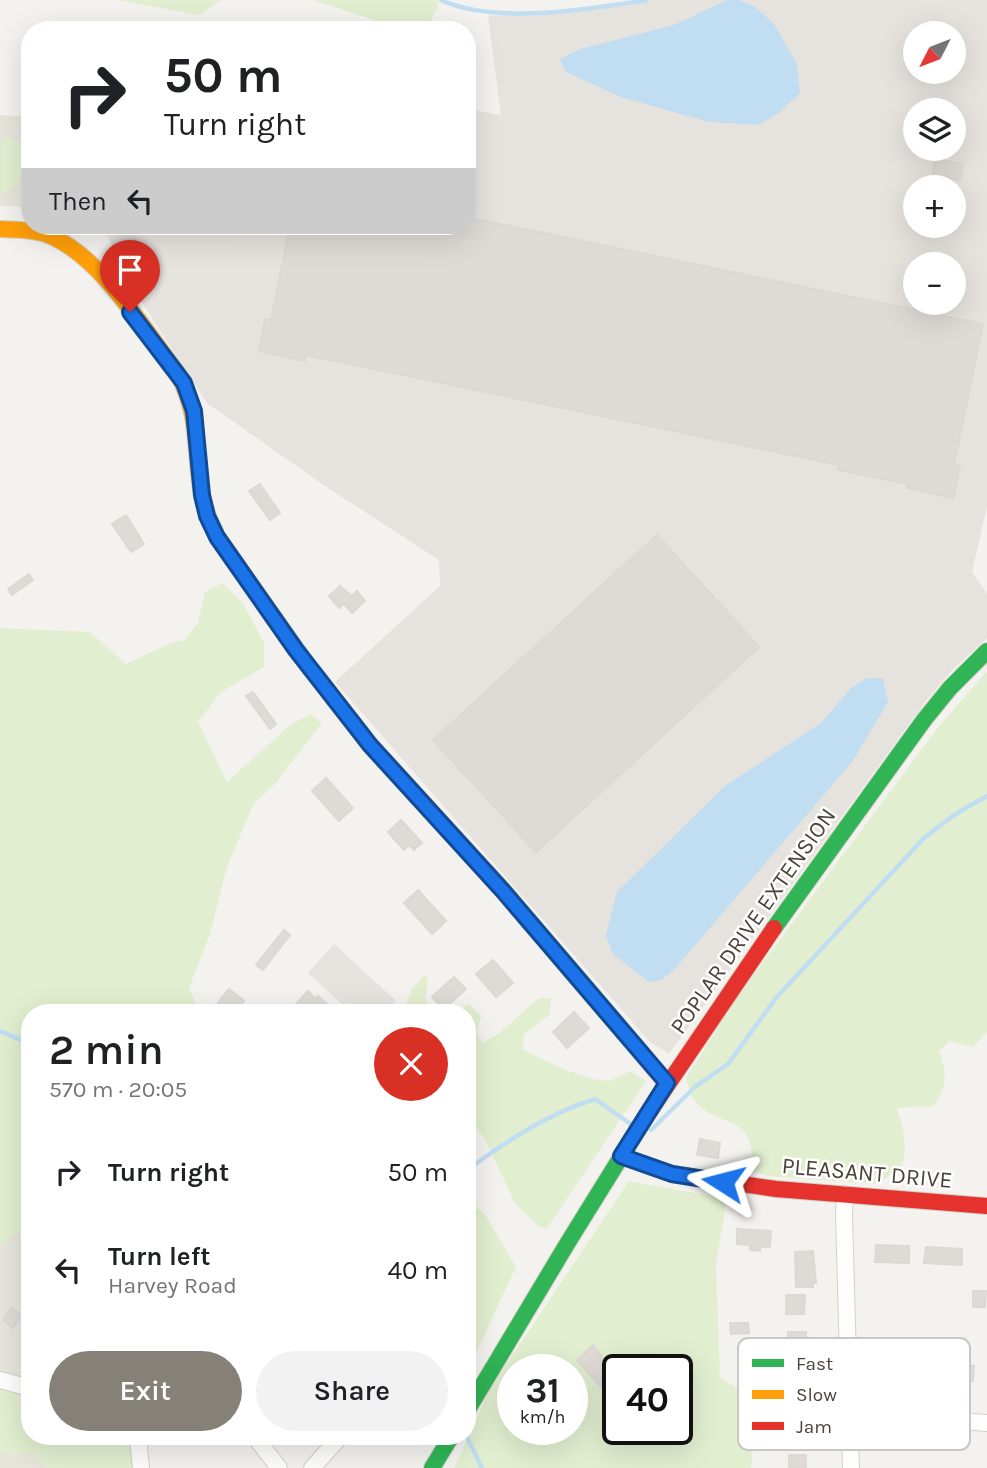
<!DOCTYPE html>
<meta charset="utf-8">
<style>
body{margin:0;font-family:Karla,sans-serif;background:#f2f2f2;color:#202124;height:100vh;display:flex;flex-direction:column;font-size:26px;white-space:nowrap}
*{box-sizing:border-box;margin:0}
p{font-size:23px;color:#757577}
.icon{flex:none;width:38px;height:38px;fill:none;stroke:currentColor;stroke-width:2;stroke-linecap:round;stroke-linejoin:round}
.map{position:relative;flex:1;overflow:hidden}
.details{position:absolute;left:21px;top:1004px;width:455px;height:441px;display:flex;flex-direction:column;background:#fff;border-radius:28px;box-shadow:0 7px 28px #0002}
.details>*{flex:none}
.guide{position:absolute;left:21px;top:21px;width:455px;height:214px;border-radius:28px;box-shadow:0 7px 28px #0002;background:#fff;color:#202124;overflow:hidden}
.needle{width:46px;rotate:228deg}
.tools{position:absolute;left:903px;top:21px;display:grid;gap:14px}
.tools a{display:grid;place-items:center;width:63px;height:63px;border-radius:50%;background:#fff;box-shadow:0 7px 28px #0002;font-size:35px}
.speed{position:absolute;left:497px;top:1354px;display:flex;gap:14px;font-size:35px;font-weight:700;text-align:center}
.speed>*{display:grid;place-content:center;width:91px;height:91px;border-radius:50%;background:#fff;box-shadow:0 7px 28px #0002;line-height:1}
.speed small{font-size:18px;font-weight:400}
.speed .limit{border:4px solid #111;border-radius:10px;background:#fff;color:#111}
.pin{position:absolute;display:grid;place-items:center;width:60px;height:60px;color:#fff;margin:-72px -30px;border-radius:50% 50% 50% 0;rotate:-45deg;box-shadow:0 0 7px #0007}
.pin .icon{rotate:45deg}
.me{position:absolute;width:77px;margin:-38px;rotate:279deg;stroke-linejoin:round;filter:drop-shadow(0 0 5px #0008)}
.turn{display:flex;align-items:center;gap:24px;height:147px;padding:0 28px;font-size:32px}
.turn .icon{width:91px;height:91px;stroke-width:2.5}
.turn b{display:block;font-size:49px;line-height:60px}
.then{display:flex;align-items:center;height:66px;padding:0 28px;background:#0003;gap:14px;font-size:26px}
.round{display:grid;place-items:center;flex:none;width:74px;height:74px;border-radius:37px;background:#f2f2f2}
.headline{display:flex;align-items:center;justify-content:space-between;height:119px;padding:0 28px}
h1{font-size:42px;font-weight:600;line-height:52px}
.cta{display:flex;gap:14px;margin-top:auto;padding:14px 28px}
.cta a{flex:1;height:80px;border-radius:42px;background:#868178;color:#fff;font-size:28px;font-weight:600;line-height:80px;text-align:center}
.cta a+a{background:#f2f2f2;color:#202124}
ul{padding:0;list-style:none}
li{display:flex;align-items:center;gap:21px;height:98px;padding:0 28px}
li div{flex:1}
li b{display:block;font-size:26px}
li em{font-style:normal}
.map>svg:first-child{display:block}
.residential{fill:#e7e4dc}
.industrial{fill:#e6e2de;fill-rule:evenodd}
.green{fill:#e1eecf;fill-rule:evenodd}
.parking{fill:#e6e3df}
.water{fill:#c0ddf1}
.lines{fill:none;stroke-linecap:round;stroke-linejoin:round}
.stream{stroke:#c0ddf1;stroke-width:4.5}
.building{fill:#dedbd6;stroke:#dcd9d4;stroke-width:2}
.street-casing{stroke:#d2d0cb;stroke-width:18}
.fast-casing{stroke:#d3cfc5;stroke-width:18}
.slow-casing{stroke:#d3cfc5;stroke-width:18}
.jam-casing{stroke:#d3cfc5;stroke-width:18}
.street{stroke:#fdfdfc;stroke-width:16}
.fast{stroke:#30b455;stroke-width:16}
.slow{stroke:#ff9f0a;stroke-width:16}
.jam{stroke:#e5322d;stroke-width:16}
.route-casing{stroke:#114b97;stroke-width:18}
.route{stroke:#1a73e8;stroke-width:12}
.labels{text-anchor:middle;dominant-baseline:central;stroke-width:5;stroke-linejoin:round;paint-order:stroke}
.street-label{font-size:23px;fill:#4b4439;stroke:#fff}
.key{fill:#fff;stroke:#c9c7c4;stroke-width:2}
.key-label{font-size:19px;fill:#4b4439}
</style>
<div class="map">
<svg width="987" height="1468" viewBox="0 0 987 1468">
<rect width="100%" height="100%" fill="#f4f2ee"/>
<g class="residential">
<path d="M30,110V207L0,206V115L18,116Z"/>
<path d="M0,1216L30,1228V1437L58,1468H0Z"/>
</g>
<path class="industrial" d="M640,0H987V506L972,572L987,594V638L952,670L925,702L669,1054L650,1042L335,682L440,586L439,560L325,486L207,403L128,281L105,230L111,226H467V109L501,115L488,16L625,5ZM915,33H954V72H915ZM915,110H954V149H915ZM915,187H954V226H915ZM915,264H954V303H915Z"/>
<g class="green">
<path d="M117,0H221L199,15Z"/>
<path d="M313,0H438L437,8L426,30H405Z"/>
<path d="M2,137L30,144V174L6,193L0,191Z"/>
<path d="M222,583L243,603L264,643V667L221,692L198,722L227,782L289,726L310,714L322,723L274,785L253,805L227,867L210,934L189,988L200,1013H30V1224L0,1244V628L90,632L126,664L168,644L185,640L198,623L205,592Z"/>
<path d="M987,671V1032L973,1047L950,1041L939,1051C947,1075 948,1085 933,1106L897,1108L903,1128L905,1151L901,1167L878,1184L768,1176L753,1172C755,1107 717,1132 693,1098C689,1093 688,1084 686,1078L738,996L936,730Z"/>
<path d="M425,974L428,981L425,999L434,1013H403L412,989Z"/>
<path d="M539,998H551L549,1015L524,1035L523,1049C538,1058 594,1085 610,1080C617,1079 624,1074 630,1071L646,1081L547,1228L538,1226L515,1203L485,1139L467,1115V1013H454L469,1004L481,1016L477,1032L482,1043L498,1034Z"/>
<path d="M629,1181L727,1199L716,1264L720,1377L757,1402L751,1468H454L490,1389ZM513,1370H572V1430H513ZM618,1370H677V1430H618Z"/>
<path d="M467,1195L487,1218L516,1267L467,1372Z"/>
<path d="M0,1390L30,1396V1437H131L134,1468H48L32,1454L0,1453Z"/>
</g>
<g class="parking">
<path d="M241,226H283L255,356L306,367L308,360L899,491V495L943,505L935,528L499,433L491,465L482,474L467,483L458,487L449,485L447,495L318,469L321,458L310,453L268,388L265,377L258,371L217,365V337Z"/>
<path d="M705,516L800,622L773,647L678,540Z"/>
<path d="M773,657L798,683L579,887L557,863L572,849L570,846Z"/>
<path d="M334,944L396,1001L384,1013H363L351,1003L346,1008L308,973Z"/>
</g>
<g class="water">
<path d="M727,0H739L754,6L774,24L797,64L800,93L780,112L759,125L709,122L621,97L566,72L560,59L580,49L674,25Z"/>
<path d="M867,678H883L888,702L852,762L673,971L661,980L649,982L613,954L606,935L617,892L725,786L821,723L851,688Z"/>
</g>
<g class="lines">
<g class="stream">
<path d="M441,0C495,25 590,9 647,0"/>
<path d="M0,1031L30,1044"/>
<path d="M651,1130L696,1086L728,1064L776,998L924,838L954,815L987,796"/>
<path d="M467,1170C507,1141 547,1114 595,1099L632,1125"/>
<path d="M467,1437L482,1468"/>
</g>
</g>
<g class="building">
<path d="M935,159L963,164L961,180L932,176Z"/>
<path d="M467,217L983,324L954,465L960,466L953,498L907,488L908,484L838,470L839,465L306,355L305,361L259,351L265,319L271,320L290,226H467Z"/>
<path d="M260,484L280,513L270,520L249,491Z"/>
<path d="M126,515L144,544L131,552L112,524Z"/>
<path d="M657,535L759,647L536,852L433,740Z"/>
<path d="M29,574L33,580L12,595L8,589Z"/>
<path d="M340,586L352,596L357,591L365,601L352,613L344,604L339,608L329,596Z"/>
<path d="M253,692L276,724L270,729L246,696Z"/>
<path d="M326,778L353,808L339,821L312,791Z"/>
<path d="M401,820L422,843L414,850L409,845L404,850L388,832Z"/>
<path d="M418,890L446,921L432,934L404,903Z"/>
<path d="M284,930L290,935L263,970L256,965Z"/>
<path d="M493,960L513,983L496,997L476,974Z"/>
<path d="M454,977L466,989L444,1009L432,997Z"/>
<path d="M229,989L244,1001L234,1013H229L217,1004Z"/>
<path d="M308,991L315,998L318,996L337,1013H288Z"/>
<path d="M574,1012L589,1028L567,1048L553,1032Z"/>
<path d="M700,1139L720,1143L718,1158L697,1155Z"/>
<path d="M737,1229L771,1231L770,1247H760V1251L750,1250V1245L737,1244Z"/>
<path d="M876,1245L909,1246V1263L875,1262Z"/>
<path d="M926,1247L962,1249V1265L924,1263Z"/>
<path d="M813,1251L816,1283H813V1287H796L795,1252Z"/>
<path d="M973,1291H986L985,1307H973Z"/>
<path d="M786,1295H805L804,1314H786Z"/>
<path d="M11,1308L22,1315L13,1328L3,1320Z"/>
<path d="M730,1323H748L749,1333L731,1334Z"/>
<path d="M788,1332H806V1346H811L812,1358L807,1359V1366H789Z"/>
<path d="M593,1345L616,1376L602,1388L577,1360Z"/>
<path d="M938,1363L974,1366L973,1381L937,1380Z"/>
<path d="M618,1379V1403L606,1391Z"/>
<rect x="789" y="1455" width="17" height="13"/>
</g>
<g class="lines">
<defs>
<g id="street">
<path d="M845,1194L844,1215L851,1468"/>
<path d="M0,1380L30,1388"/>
<path d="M850,1414L866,1413L987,1423"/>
<path d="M138,1437L141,1468"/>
<path d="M255,1437L279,1468"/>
<path d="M312,1468L340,1437"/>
</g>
<g id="fast">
<path d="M306,663L370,745L503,890L667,1083"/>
<path d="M774,928L924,720L950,688L987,651"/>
<path d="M467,1411L567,1244L647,1115"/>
<path d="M432,1468L451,1437"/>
</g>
<path id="slow" d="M0,229C17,230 37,229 53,237C104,261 143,329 177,372C202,419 193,453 203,501C206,514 212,525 217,537L306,663"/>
<g id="jam">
<path d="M647,1115L774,928"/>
<path d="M621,1156L672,1174L776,1189L987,1206"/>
</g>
</defs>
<use href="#street" class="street-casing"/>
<use href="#fast" class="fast-casing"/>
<use href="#slow" class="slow-casing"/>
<use href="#jam" class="jam-casing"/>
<use href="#street" class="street"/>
<use href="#fast" class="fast"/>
<use href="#slow" class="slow"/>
<use href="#jam" class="jam"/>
</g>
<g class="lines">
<defs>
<path id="route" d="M130,312L184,383L194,411L202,495L207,516L217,537L296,650L370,745L503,891L667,1083L621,1156L672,1174L723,1182"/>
</defs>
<use href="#route" class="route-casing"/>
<use href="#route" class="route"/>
</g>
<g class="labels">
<g class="street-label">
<text transform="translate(753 921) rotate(-55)">POPLAR DRIVE EXTENSION</text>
<text transform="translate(867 1173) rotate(5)">PLEASANT DRIVE</text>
</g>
</g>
<rect x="738" y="1338" width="232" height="112" rx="10" class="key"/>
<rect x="752" y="1359" width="32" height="8" fill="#30b455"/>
<rect x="752" y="1390" width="32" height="9" fill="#ff9f0a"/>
<rect x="752" y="1422" width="32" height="8" fill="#e5322d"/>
<g class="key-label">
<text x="796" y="1370">Fast</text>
<text x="796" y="1401">Slow</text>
<text x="796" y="1433">Jam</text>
</g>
</svg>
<div class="tools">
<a><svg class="needle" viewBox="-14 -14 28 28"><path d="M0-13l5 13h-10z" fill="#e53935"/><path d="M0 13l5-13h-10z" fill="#757577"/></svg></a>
<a><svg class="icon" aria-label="layers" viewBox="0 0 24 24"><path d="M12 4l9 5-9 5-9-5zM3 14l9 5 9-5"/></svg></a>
<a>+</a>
<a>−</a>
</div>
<div class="speed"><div>31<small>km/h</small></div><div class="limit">40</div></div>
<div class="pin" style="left:130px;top:312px;background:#d93025"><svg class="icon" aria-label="arrive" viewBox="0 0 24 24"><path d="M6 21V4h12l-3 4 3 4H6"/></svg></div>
<svg class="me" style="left:723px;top:1182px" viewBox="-20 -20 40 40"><path d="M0-17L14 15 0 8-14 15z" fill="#1a73e8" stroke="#fff" stroke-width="4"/></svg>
<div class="guide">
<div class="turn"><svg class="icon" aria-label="right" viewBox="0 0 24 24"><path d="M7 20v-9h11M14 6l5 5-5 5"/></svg><div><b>50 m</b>Turn right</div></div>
<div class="then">Then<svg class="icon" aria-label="left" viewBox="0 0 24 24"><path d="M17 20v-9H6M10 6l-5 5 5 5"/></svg></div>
</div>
<section class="details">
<div class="headline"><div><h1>2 min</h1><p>570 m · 20:05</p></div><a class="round" style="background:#d93025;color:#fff"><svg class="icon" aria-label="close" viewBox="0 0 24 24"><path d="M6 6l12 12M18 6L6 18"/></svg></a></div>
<ul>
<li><svg class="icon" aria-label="right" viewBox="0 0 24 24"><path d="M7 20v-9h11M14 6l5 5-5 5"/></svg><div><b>Turn right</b></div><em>50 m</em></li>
<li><svg class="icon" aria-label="left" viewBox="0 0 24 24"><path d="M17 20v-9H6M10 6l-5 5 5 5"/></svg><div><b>Turn left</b><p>Harvey Road</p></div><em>40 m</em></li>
</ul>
<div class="cta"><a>Exit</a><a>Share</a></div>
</section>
</div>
